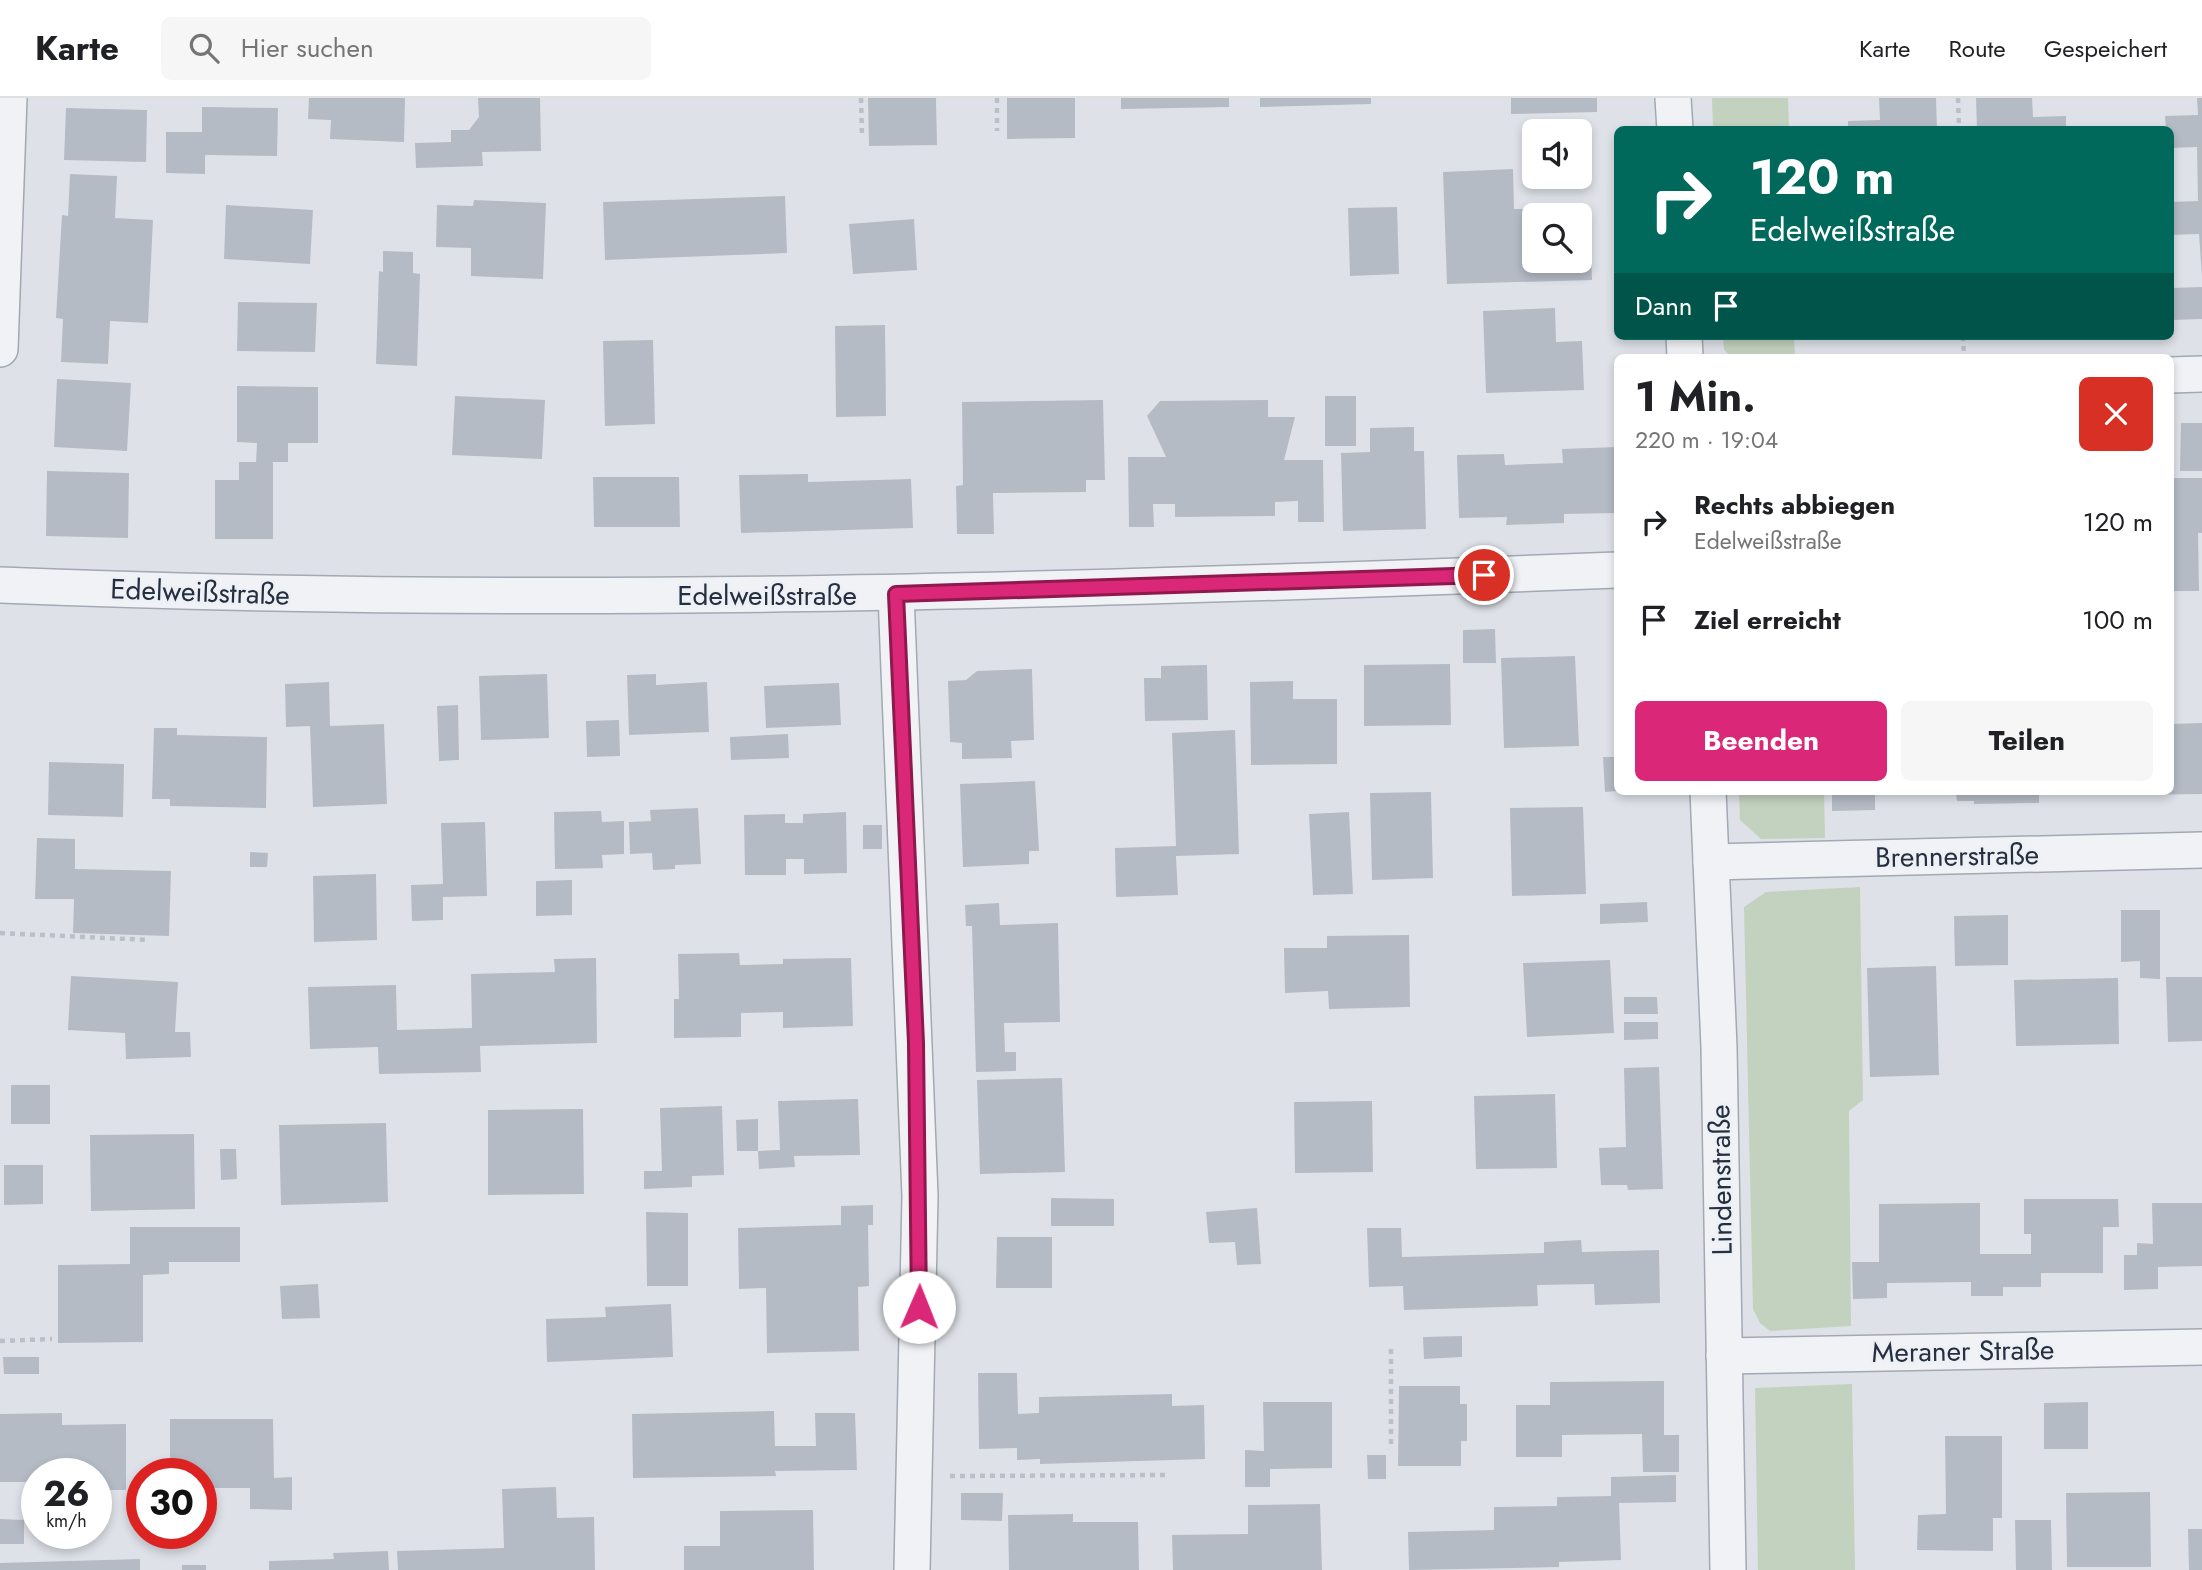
<!DOCTYPE html>
<html lang="de">
<meta charset="utf-8">
<style>
body{margin:0;font-family:Jost,sans-serif;background:#f6f6f6;color:#202124;height:100vh;display:flex;flex-direction:column;font-size:26px;white-space:nowrap}
*{box-sizing:border-box;margin:0}
p{font-size:23px;color:#757577}
.icon{flex:none;width:38px;height:38px;fill:none;stroke:currentColor;stroke-width:2;stroke-linecap:round;stroke-linejoin:round}
.map{position:relative;flex:1;overflow:hidden}
.drawer{position:absolute;left:1614px;top:256px;width:560px;height:441px;display:flex;flex-direction:column;background:#fff;border-radius:10px;box-shadow:0 4px 10px #0003}
.drawer>*{flex:none}
.guide{position:absolute;left:1614px;top:28px;width:560px;height:214px;border-radius:10px;box-shadow:0 4px 10px #0003;background:#00695c;color:#fff;overflow:hidden}
.controls{position:absolute;left:1522px;top:21px;display:grid;gap:14px}
.controls a{display:grid;place-items:center;width:70px;height:70px;border-radius:10px;background:#fff;box-shadow:0 4px 10px #0003;font-size:35px}
.speed{position:absolute;left:21px;top:1360px;display:flex;gap:14px;font-size:35px;font-weight:700;text-align:center}
.speed>*{display:grid;place-content:center;width:91px;height:91px;border-radius:50%;background:#fff;box-shadow:0 4px 10px #0003;line-height:1}
.speed small{font-size:18px;font-weight:400}
.speed .limit{border:10px solid #d22;background:#fff;color:#111}
.pin{position:absolute;display:grid;place-items:center;width:60px;height:60px;color:#fff;margin:-30px;border:4px solid #fff;border-radius:50%;box-shadow:0 2px 7px #0007}
.me{position:absolute;width:77px;margin:-38px;rotate:1deg;stroke-linejoin:round;filter:drop-shadow(0 0 5px #0008)}
.turn{display:flex;align-items:center;gap:24px;height:147px;padding:0 21px;font-size:32px}
.turn .icon{width:91px;height:91px;stroke-width:2.5}
.turn b{display:block;font-size:49px;line-height:60px}
.then{display:flex;align-items:center;height:66px;padding:0 21px;background:#0003;gap:14px;font-size:26px}
.round{display:grid;place-items:center;flex:none;width:74px;height:74px;border-radius:10px;background:#f6f6f6}
.headline{display:flex;align-items:center;justify-content:space-between;height:119px;padding:0 21px}
h1{font-size:42px;font-weight:700;line-height:52px}
.button{display:flex;gap:14px;margin-top:auto;padding:14px 21px}
.button a{flex:1;height:80px;border-radius:10px;background:#db2777;color:#fff;font-size:28px;font-weight:700;line-height:80px;text-align:center}
.button a+a{background:#f6f6f6;color:#202124}
ul{padding:0;list-style:none}
li{display:flex;align-items:center;gap:21px;height:98px;padding:0 21px}
li div{flex:1}
li b{display:block;font-size:26px}
li em{font-style:normal}
header{display:flex;align-items:center;gap:42px;box-sizing:border-box;height:98px;padding:0 35px;background:#fff;border-bottom:2px solid #e0e0e0}
header strong{font-size:33px}
nav{display:flex;gap:38px;margin-inline-start:auto;font-size:24px}
.search{width:490px;height:63px;background:#f6f6f6;display:flex;align-items:center;gap:18px;box-sizing:border-box;padding:0 24px;border-radius:10px;color:#757577;font-size:26px}
.map>svg:first-child{display:block}
.green{fill:#c3d2be}
.building{fill:#b5bbc5;fill-rule:evenodd}
.lines{fill:none;stroke-linecap:round;stroke-linejoin:round}
.minor-casing{stroke:#a3a9b2;stroke-width:38}
.path{stroke:#bbbfc7;stroke-width:4.5;stroke-dasharray:5 5;stroke-linecap:butt}
.minor{stroke:#f0f2f6;stroke-width:35}
.route-casing{stroke:#8e194d;stroke-width:18}
.route{stroke:#db2777;stroke-width:12}
.labels{text-anchor:middle;dominant-baseline:central;stroke-width:6;stroke-linejoin:round;paint-order:stroke}
.street-label{font-size:28px;fill:#262f40;stroke:#edf1f6}
</style>
<header>
<strong>Karte</strong>
<div class="search"><svg class="icon" aria-label="search" viewBox="0 0 24 24"><circle cx="10" cy="10" r="6"/><path d="M15 15l6 6"/></svg>Hier suchen</div>
<nav><a>Karte</a><a>Route</a><a>Gespeichert</a></nav>
</header>
<div class="map">
<svg width="2202" height="1472" viewBox="0 0 2202 1472">
<rect width="100%" height="100%" fill="#dee2e8"/>
<g class="green">
<path d="M1712,0H1788L1789,31H1713Z"/>
<path d="M1723,238H1794L1795,259H1732L1724,252Z"/>
<path d="M1739,693H1824L1825,740L1761,741L1740,722Z"/>
<path d="M1860,789L1863,1002L1849,1013L1851,1228L1770,1233L1760,1225L1753,1211L1744,809L1766,794Z"/>
<path d="M1852,1286L1855,1472H1758L1755,1290Z"/>
</g>
<g class="building">
<path d="M309,0H405L404,44L330,41L331,22L308,21Z"/>
<path d="M478,0H540L541,53L482,54L483,68L416,70L415,45L451,44V32H469L479,19Z"/>
<path d="M868,0H936L937,47L869,48Z"/>
<path d="M1007,0H1075V40L1007,41Z"/>
<path d="M1121,0H1229V9L1121,11Z"/>
<path d="M1260,0H1371V6L1260,9Z"/>
<path d="M1511,0H1597V14L1511,16Z"/>
<path d="M1879,0H1936L1937,32H1848V23L1880,22Z"/>
<path d="M1976,0H2032L2033,19L2066,18V32H1977Z"/>
<path d="M2197,0H2202V179L2199,136L2170,137V104L2198,103L2197,49L2170,50V32H2166L2165,18L2198,17Z"/>
<path d="M202,9L278,10L277,58L205,57V76L166,75V34H202Z"/>
<path d="M66,10L147,12L146,64L64,62Z"/>
<path d="M1513,71L1514,111L1590,109L1592,182L1447,186L1443,74ZM1535,117H1580V163H1535Z"/>
<path d="M70,76L117,78L115,120L153,122L148,225L110,223L108,266L61,264L63,221L56,220L62,117L68,118Z"/>
<path d="M785,98L787,155L605,162L603,104Z"/>
<path d="M474,102L546,105L543,181L471,178V150L436,149L437,107L473,108Z"/>
<path d="M226,107L313,112L310,166L224,161Z"/>
<path d="M1397,109L1399,176L1350,178L1348,110Z"/>
<path d="M914,121L917,172L853,176L849,126Z"/>
<path d="M383,153L413,154V175L420,176L417,268L376,266L379,173L383,174Z"/>
<path d="M2202,189V221L2170,222V190Z"/>
<path d="M238,204L317,205L315,254L237,253Z"/>
<path d="M1555,210L1556,244L1582,243L1584,292L1486,295L1483,213Z"/>
<path d="M885,227L886,318L836,319L835,228Z"/>
<path d="M653,242L655,326L605,328L603,243Z"/>
<path d="M57,281L131,285L127,353L54,349Z"/>
<path d="M237,288L318,289V345H288V364H273V441H215V382H239V364H256L257,345L237,344Z"/>
<path d="M455,298L545,302L542,361L452,357Z"/>
<rect x="1325" y="298" width="31" height="50"/>
<path d="M1103,302L1105,382H1086V394L993,395L994,436H957L956,388L963,387L962,304Z"/>
<path d="M1268,302V319H1295L1284,362H1323L1324,424H1298V403L1275,404V418L1175,419V406H1153L1154,429H1129L1128,359H1166L1147,318L1160,303Z"/>
<path d="M2181,325H2202V373H2180Z"/>
<path d="M1414,329V353H1424L1426,431L1343,433L1341,355L1370,354V330Z"/>
<path d="M1617,349V415L1564,416V425L1506,427L1507,419L1459,420L1457,357L1504,356L1505,367L1563,365L1562,351Z"/>
<path d="M47,373L129,375L128,440L46,438Z"/>
<path d="M808,376V384L911,381L913,430L741,435L739,377Z"/>
<path d="M593,379H679L680,429H594Z"/>
<path d="M2172,380H2202V435H2198L2199,493H2170Z"/>
<path d="M1495,531L1496,565H1463V532Z"/>
<path d="M1575,558L1579,648L1504,650L1501,560Z"/>
<path d="M1450,566L1451,627L1364,628V567Z"/>
<path d="M1207,567L1208,622L1145,623L1144,580H1161V568Z"/>
<path d="M1032,571L1034,642L1011,643L1012,660L962,661V645L950,644L948,583L966,582L977,573Z"/>
<path d="M547,576L549,640L481,642L479,578Z"/>
<path d="M656,576V587L707,584L709,634L629,637L627,577Z"/>
<path d="M1293,583V601H1337V666L1251,667L1250,584Z"/>
<path d="M329,584L330,628L384,626L387,706L313,709L310,628L286,629L285,586Z"/>
<path d="M839,585L841,627L766,630L764,588Z"/>
<path d="M458,607L459,662L439,663L437,608Z"/>
<path d="M619,622L620,658L587,659L586,623Z"/>
<path d="M2202,625V696L2135,697V693H2170V626Z"/>
<path d="M154,630H177V637L267,639L266,710L170,708V701H152Z"/>
<path d="M1235,632L1239,756L1176,758L1178,797L1116,799L1115,750L1176,748L1172,635Z"/>
<path d="M788,636L789,660L731,662L730,639Z"/>
<path d="M1603,659H1617V693L1605,694Z"/>
<path d="M49,664L124,666L123,719L48,717Z"/>
<path d="M1035,683L1039,753H1029V766L963,769L960,686Z"/>
<path d="M1832,693H2039V705L1974,706V703H1957L1956,695L1875,697V712L1832,713Z"/>
<path d="M1431,694L1433,780L1372,782L1370,695Z"/>
<path d="M1583,709L1586,796L1512,798L1510,710Z"/>
<path d="M698,710L701,766L675,767V771L653,772L652,755L630,756L629,724L651,723L650,712Z"/>
<path d="M601,713L602,724L624,723V756L602,757L603,770L555,771L554,714Z"/>
<path d="M846,714L847,775L804,776V761H786V777H745L744,717L785,716V725H803V716Z"/>
<path d="M1349,714L1353,796L1313,797L1309,716Z"/>
<path d="M485,724L487,798L443,799V822L412,823L411,787L443,786L441,725Z"/>
<rect x="863" y="727" width="19" height="24"/>
<path d="M37,740L75,741V771L171,773L169,838L73,835L74,801H35Z"/>
<path d="M250,754L268,755L267,769H250Z"/>
<path d="M376,776L377,842L314,844L313,778Z"/>
<path d="M572,782V817L536,818V783Z"/>
<path d="M1647,804L1648,824L1600,826V806Z"/>
<path d="M999,805L1000,827L1058,825L1060,924L1004,925L1005,954H1016V973L976,974L972,828H966L965,807Z"/>
<path d="M2121,812H2160V881L2140,880V863L2121,864Z"/>
<path d="M2008,817V867L1955,868L1954,818Z"/>
<path d="M1409,837L1410,909L1329,911L1328,893L1285,895L1284,850H1327V838Z"/>
<path d="M739,855L740,867L783,866V861L851,860L853,928L783,930V914L741,915V939L674,940V901H679L678,856Z"/>
<path d="M596,860L597,945L480,948L481,974L379,976L378,949L310,951L308,889L396,887L397,932L472,930L471,876L555,874L554,861Z"/>
<path d="M1610,862L1614,935L1527,939L1523,865Z"/>
<path d="M1936,868L1939,977L1870,979L1867,870Z"/>
<path d="M71,878L178,884L175,934H190L191,959L126,961L125,935L68,932Z"/>
<path d="M2166,879H2202V943L2168,944Z"/>
<path d="M2118,880L2119,946L2016,948L2014,882Z"/>
<path d="M1624,899H1657L1658,916H1624Z"/>
<path d="M1624,924H1658V941L1624,942Z"/>
<path d="M1659,969L1663,1091L1628,1092L1627,1087H1601L1599,1050L1626,1049L1624,970Z"/>
<path d="M1062,980L1065,1074L980,1076L977,982Z"/>
<rect x="11" y="987" width="39" height="39"/>
<path d="M1555,996L1557,1070L1476,1071L1474,998Z"/>
<path d="M858,1001L860,1057L794,1058L795,1069L759,1071L758,1053L780,1052L778,1003Z"/>
<path d="M1372,1003L1373,1074L1295,1075L1294,1004Z"/>
<path d="M722,1008L724,1077L692,1078V1089L644,1091V1073H662L660,1010Z"/>
<path d="M583,1011L584,1096L488,1097V1012Z"/>
<path d="M758,1021V1053H737L736,1022Z"/>
<path d="M386,1025L388,1104L281,1107L279,1027Z"/>
<path d="M194,1036L195,1111L91,1113L90,1037Z"/>
<path d="M220,1051H236L237,1081L221,1082Z"/>
<path d="M4,1067H43V1106L4,1107Z"/>
<path d="M1051,1100L1114,1101V1128H1051Z"/>
<path d="M2024,1101H2118L2119,1129H2103V1175H2041V1189H2003V1198H1971V1184L1887,1185V1200L1853,1201L1852,1164H1879V1106L1980,1105V1156H2031V1136H2024Z"/>
<path d="M2152,1105H2202V1168L2158,1169V1191L2124,1192V1157H2137V1145L2153,1146Z"/>
<path d="M873,1107V1127H868L869,1188L858,1189L859,1253L767,1255L766,1190L739,1191L738,1130L841,1127V1108Z"/>
<path d="M1257,1110L1261,1166L1237,1167L1235,1144L1209,1145L1206,1114Z"/>
<path d="M646,1114L688,1115V1188H647Z"/>
<path d="M130,1129H240V1164H169V1176L143,1177V1244L58,1245V1167L130,1166Z"/>
<path d="M1367,1130H1401L1402,1159L1544,1155V1144L1581,1142L1582,1154L1659,1152L1660,1205L1595,1207L1594,1186L1537,1187L1538,1208L1404,1212L1403,1188L1369,1189Z"/>
<path d="M997,1139H1052V1190H996Z"/>
<path d="M318,1186L320,1220L282,1221L280,1188Z"/>
<path d="M671,1206L673,1259L547,1264L546,1221L606,1219L605,1209Z"/>
<path d="M1462,1238V1259L1424,1261L1423,1239Z"/>
<path d="M3,1259H39V1276H4Z"/>
<path d="M978,1275H1017L1018,1316L1039,1315V1299L1172,1296V1308L1204,1307L1205,1361L1040,1366V1361L1017,1362V1350L979,1351Z"/>
<path d="M1664,1283V1337H1679V1374H1643L1642,1336L1562,1337V1359H1516V1307H1550V1284Z"/>
<path d="M1399,1288H1460V1306H1467V1343H1461V1368H1398Z"/>
<path d="M1263,1304H1332V1370L1270,1371V1389H1245V1352L1264,1353Z"/>
<path d="M2088,1304V1351H2044V1305Z"/>
<path d="M774,1313L775,1348H816L815,1315H855L857,1372L775,1373L776,1378L633,1380L632,1316Z"/>
<path d="M62,1315V1327L126,1326V1392H96V1376H37V1384H0V1316Z"/>
<path d="M170,1321H273L274,1380L292,1379V1412L250,1411V1390H201V1376H170Z"/>
<path d="M1945,1338H2002V1420H1993V1453L1917,1452L1918,1417L1946,1416Z"/>
<path d="M1367,1357H1386V1381H1368Z"/>
<path d="M1676,1377V1404L1619,1405L1621,1462L1559,1464V1469L1409,1472L1408,1434L1494,1432V1409L1557,1408V1399L1611,1398V1379Z"/>
<path d="M556,1389L557,1420L594,1419L595,1472H398L397,1453L504,1450L502,1391Z"/>
<path d="M2150,1394L2151,1469H2067L2066,1395Z"/>
<path d="M961,1395H1003L1002,1423L961,1422Z"/>
<path d="M1320,1406L1322,1472H1173L1172,1437L1248,1436V1407Z"/>
<path d="M813,1412L814,1472H684V1448H720V1413Z"/>
<path d="M1073,1416V1424H1138L1139,1472H1009L1008,1417Z"/>
<path d="M0,1421L24,1422V1446H0Z"/>
<path d="M2015,1422H2051L2052,1472H2016Z"/>
<path d="M2188,1431H2202V1472H2189Z"/>
<path d="M388,1453L389,1472H269V1463L334,1461L333,1455Z"/>
<path d="M140,1461V1472H0V1465Z"/>
<rect x="182" y="1467" width="24" height="5"/>
</g>
<g class="lines">
<defs>
<g id="minor">
<path d="M1673,0L1675,32"/>
<path d="M1684,238L1685,259"/>
<path d="M0,251L9,0"/>
<path d="M2170,277L2202,276"/>
<path d="M0,487C539,509 1078,493 1617,472"/>
<path d="M896,496L920,1098L912,1472"/>
<path d="M1708,693L1719,949L1728,1472"/>
<path d="M1711,764L2202,752"/>
<path d="M1724,1258L2202,1249"/>
</g>
</defs>
<use href="#minor" class="minor-casing"/>
<g class="path">
<path d="M861,0L862,37"/>
<path d="M997,0V33"/>
<path d="M1958,0L1959,32"/>
<path d="M1963,238L1964,259"/>
<path d="M0,835L149,842"/>
<path d="M0,1243L52,1241"/>
<path d="M1391,1251V1349"/>
<path d="M950,1378L1166,1377"/>
</g>
<use href="#minor" class="minor"/>
</g>
<g class="lines">
<defs>
<path id="route" d="M919,1209L916,945L896,496L1484,477"/>
</defs>
<use href="#route" class="route-casing"/>
<use href="#route" class="route"/>
</g>
<g class="labels">
<g class="street-label">
<text transform="translate(200 494) rotate(2)">Edelweißstraße</text>
<text x="767" y="497">Edelweißstraße</text>
<text transform="translate(1957 758) rotate(-1)">Brennerstraße</text>
<text transform="translate(1721 1082) rotate(-91)">Lindenstraße</text>
<text transform="translate(1963 1253) rotate(-1)">Meraner Straße</text>
</g>
</g>
</svg>
<div class="controls">
<a><svg class="icon" aria-label="sound" viewBox="0 0 24 24"><path d="M4 9h4l5-4v14l-5-4H4zM17 9q2 3 0 6"/></svg></a>
<a><svg class="icon" aria-label="search" viewBox="0 0 24 24"><circle cx="10" cy="10" r="6"/><path d="M15 15l6 6"/></svg></a>
</div>
<div class="speed"><div>26<small>km/h</small></div><div class="limit">30</div></div>
<div class="pin" style="left:1484px;top:477px;background:#d93025"><svg class="icon" aria-label="arrive" viewBox="0 0 24 24"><path d="M6 21V4h12l-3 4 3 4H6"/></svg></div>
<svg class="me" style="left:919px;top:1209px" viewBox="-20 -20 40 40"><circle r="19" fill="#fff"/><path d="M0-13L10 11 0 6-10 11z" fill="#db2777"/></svg>
<div class="guide">
<div class="turn"><svg class="icon" aria-label="right" viewBox="0 0 24 24"><path d="M7 20v-9h11M14 6l5 5-5 5"/></svg><div><b>120 m</b>Edelweißstraße</div></div>
<div class="then">Dann<svg class="icon" aria-label="arrive" viewBox="0 0 24 24"><path d="M6 21V4h12l-3 4 3 4H6"/></svg></div>
</div>
<section class="drawer">
<div class="headline"><div><h1>1 Min.</h1><p>220 m · 19:04</p></div><a class="round" style="background:#d93025;color:#fff"><svg class="icon" aria-label="close" viewBox="0 0 24 24"><path d="M6 6l12 12M18 6L6 18"/></svg></a></div>
<ul>
<li><svg class="icon" aria-label="right" viewBox="0 0 24 24"><path d="M7 20v-9h11M14 6l5 5-5 5"/></svg><div><b>Rechts abbiegen</b><p>Edelweißstraße</p></div><em>120 m</em></li>
<li><svg class="icon" aria-label="arrive" viewBox="0 0 24 24"><path d="M6 21V4h12l-3 4 3 4H6"/></svg><div><b>Ziel erreicht</b></div><em>100 m</em></li>
</ul>
<div class="button"><a>Beenden</a><a>Teilen</a></div>
</section>
</div>
